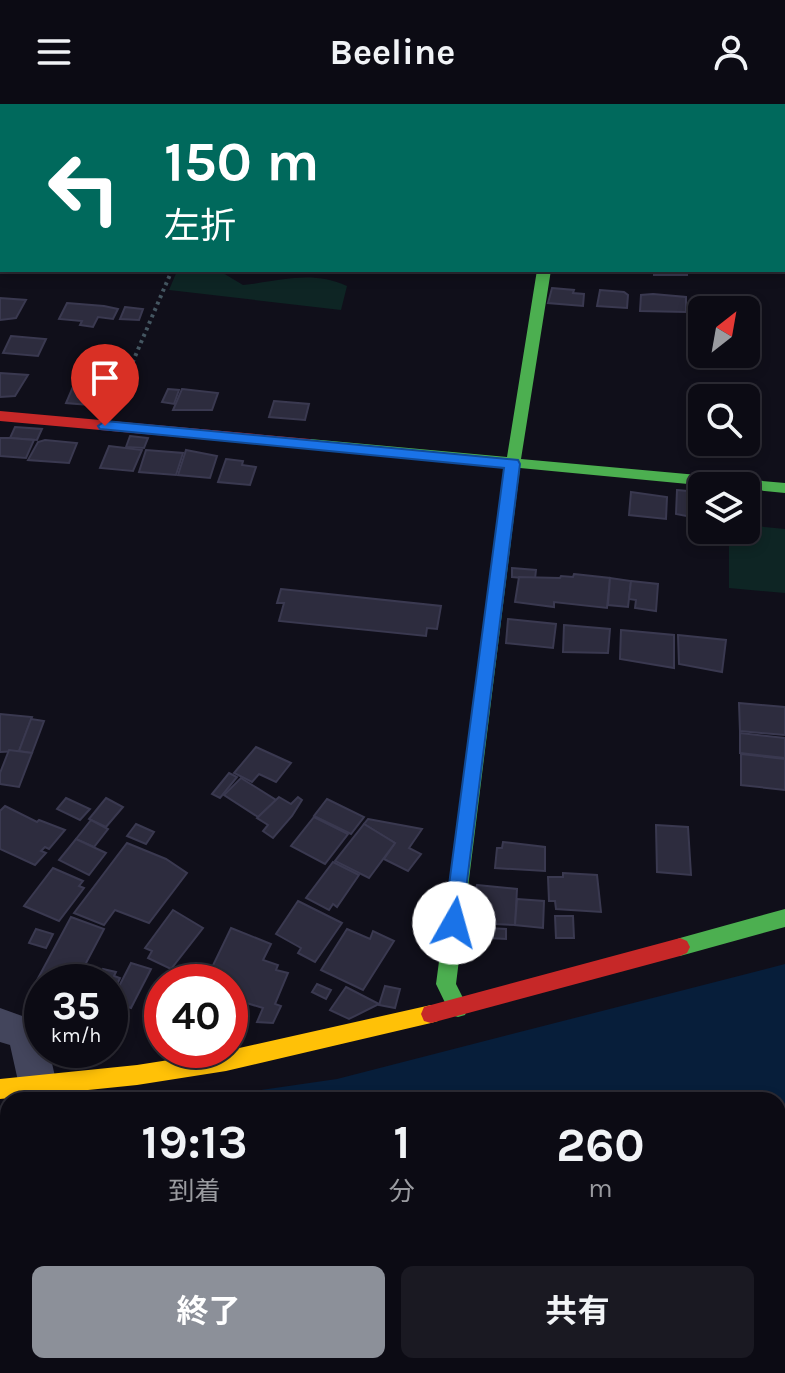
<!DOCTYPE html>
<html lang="ja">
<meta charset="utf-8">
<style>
body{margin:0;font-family:Karla,"Noto Sans JP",sans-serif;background:#1a1922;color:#f1f3f6;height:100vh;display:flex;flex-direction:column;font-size:30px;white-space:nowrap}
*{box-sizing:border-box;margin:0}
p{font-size:26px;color:#9a9ba0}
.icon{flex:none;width:44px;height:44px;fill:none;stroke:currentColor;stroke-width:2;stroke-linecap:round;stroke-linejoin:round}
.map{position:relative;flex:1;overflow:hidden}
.details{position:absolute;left:0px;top:988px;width:786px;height:282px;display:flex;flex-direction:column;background:#0c0b14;border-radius:24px 24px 0 0;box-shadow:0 4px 12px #0003,0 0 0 2px #2c2b34}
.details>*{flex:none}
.top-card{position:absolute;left:0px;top:0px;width:786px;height:168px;box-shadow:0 4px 12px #0003,0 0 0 2px #2c2b34;background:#00695c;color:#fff;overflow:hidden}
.needle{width:52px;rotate:31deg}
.fabs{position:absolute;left:688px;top:192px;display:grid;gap:16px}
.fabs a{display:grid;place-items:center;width:72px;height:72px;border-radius:12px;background:#0c0b14;box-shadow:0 4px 12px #0003,0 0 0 2px #2c2b34;font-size:40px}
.speed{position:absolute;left:24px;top:860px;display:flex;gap:16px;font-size:40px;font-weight:700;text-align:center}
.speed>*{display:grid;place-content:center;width:104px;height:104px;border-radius:50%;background:#0c0b14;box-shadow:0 4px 12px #0003,0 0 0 2px #2c2b34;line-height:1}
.speed small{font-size:20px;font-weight:400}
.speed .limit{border:12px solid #d22;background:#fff;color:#111}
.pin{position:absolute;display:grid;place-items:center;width:68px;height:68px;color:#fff;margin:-82px -34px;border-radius:50% 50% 50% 0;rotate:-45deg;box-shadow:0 0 8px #0007}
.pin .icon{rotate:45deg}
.me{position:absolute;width:88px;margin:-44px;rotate:7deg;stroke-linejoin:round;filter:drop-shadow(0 0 6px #0008)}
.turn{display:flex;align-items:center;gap:28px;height:168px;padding:0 32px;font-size:36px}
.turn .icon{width:104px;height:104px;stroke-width:2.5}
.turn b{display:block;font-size:56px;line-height:68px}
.eta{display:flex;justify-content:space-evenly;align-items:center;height:136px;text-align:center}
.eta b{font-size:48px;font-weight:700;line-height:56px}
.primary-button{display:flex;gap:16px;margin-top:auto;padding:16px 32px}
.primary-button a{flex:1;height:92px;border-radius:12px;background:#8c9099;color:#fff;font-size:32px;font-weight:700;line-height:92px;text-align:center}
.primary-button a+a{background:#1a1922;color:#f1f3f6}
header{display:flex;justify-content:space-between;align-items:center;height:104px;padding:0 32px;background:#0c0b14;font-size:36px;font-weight:700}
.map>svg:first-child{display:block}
.green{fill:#0e2524}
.water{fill:#071e3a}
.building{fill:#2d2c3e;stroke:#3a3950;stroke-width:2}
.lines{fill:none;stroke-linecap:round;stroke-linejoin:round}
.path{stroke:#445661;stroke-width:4;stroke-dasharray:3 4;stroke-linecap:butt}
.lane{fill:#43455c;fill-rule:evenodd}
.street{fill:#43455c;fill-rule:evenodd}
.fast{fill:#4caf50;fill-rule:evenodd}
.slow{fill:#ffc107;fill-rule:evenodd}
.jam{fill:#c62828;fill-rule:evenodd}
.route{fill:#1a73e8;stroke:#114b97;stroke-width:2}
</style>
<header><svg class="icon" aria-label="menu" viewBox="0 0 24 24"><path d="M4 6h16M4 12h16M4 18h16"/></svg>Beeline<svg class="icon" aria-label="person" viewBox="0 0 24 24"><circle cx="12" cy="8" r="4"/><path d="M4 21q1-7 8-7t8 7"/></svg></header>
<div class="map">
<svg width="785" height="1269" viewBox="0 0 785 1269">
<rect width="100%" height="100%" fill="#100f1a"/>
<g class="green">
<path d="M183,166H218L243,181C282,177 311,166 347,182L341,206L169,186L177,167Z"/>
<path d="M746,421L785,425V489L729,484V426H746Z"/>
</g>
<g class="water">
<path d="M785,860V1107L778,1108V996H191L337,975Z"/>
<path d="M8,1023V1262H50L23,1269H0V1024Z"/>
</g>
<g class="building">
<rect x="654" y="166" width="33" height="5"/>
<path d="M552,184L574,186L573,189L584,190L583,202L548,199Z"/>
<path d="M600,186L624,188L628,191L627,204L597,202Z"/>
<path d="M653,190L686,193V208L640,207L641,191Z"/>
<path d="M701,191L720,193V206H702V211L689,210L690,198L701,199Z"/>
<path d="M0,194L26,196L16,214L0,216Z"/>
<path d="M67,199L104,202L118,205L113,215L98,213L93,223L80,221L82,217L59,215Z"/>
<path d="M125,203L143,205L139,216L120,215Z"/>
<path d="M11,232L46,235L38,252L3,249Z"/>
<path d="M0,269L28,271L15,292L0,293Z"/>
<path d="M75,278L110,281L102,302L66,299Z"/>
<path d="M168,285L179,286L174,300L162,298Z"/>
<path d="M182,285L218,289L212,306H173Z"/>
<path d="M274,297L309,300L305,316L269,313Z"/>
<path d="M15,323L42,325L37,336L10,334Z"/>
<path d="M130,332L148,334L144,344L126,343Z"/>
<path d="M0,334H10L34,336L26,354L0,352Z"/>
<path d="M45,336L77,339L69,359L28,356L38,338Z"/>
<path d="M109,342L142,346L133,367L100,364Z"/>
<path d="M146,346L183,349L176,371L139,368Z"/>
<path d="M186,346L217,352L210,374L178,371Z"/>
<path d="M226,355L243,357L242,361L256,363L250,381L218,378Z"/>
<path d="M677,386L698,388L697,393H702V415L676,410Z"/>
<path d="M631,388L667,393L666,415L629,411Z"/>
<path d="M512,464L536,466L535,475L512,473Z"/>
<path d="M574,470L610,474L607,504L554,498V503L515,498L519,473L560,474L561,472L573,473Z"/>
<path d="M610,474L631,477L628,503L608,501Z"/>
<path d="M631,477L658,480L656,507L635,504L636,496L629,495Z"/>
<path d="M281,485L441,502L437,525L427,524L426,532L279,517L284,499H277Z"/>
<path d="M508,515L556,520L553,544L506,539Z"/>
<path d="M564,521L610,525L608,549L563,548Z"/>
<path d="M621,526L674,531V564L620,555Z"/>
<path d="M678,531L726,536L722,568L679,560Z"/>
<path d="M739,599L785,603V631L740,627Z"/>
<path d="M0,610L32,613L19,647L0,648Z"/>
<path d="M31,615L44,617L32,649L19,647Z"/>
<path d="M740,629L785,634V654L740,649Z"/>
<path d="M256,643L291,659L276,678L259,670L252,678L234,669Z"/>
<path d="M9,646L32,649L19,683L0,680V669Z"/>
<path d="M741,650L785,655V686L741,681Z"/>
<path d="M229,669L237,673L220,694L212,690Z"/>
<path d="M241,674L276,696L258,713L224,691Z"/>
<path d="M279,693L291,700L298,693L302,696L292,712L273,734L263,727L268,721L257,714Z"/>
<path d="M66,694L90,705L80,716L57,705Z"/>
<path d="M106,694L123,703L106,723L89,715Z"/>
<path d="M327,695L364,713L351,730L314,712Z"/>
<path d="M5,702L37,718L39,716L65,726L49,745L45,743L41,747L46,749L35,761L0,745V707Z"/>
<path d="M314,713L348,730L325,760L291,742Z"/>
<path d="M368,715L422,725L409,744L421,750L408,767L384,755L395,739L364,720Z"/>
<path d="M91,716L108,725L94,743L76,735Z"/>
<path d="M136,720L154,728L146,740L127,732Z"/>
<path d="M364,720L395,739L369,774L335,757Z"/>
<path d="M656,721L688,723L691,771L657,768Z"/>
<path d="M76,735L106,749L89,771L59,756Z"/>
<path d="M503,738L545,743V767L495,764L497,744H502Z"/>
<path d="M127,739L166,755L187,769L149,819L115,806L104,821L74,809Z"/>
<path d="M333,758L359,771L337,803L333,800L329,806L306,794Z"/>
<path d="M53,764L83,777L79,782L84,784L59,817L24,802Z"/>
<path d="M563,769L597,771L601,808L556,805L555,797H549L548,773H563Z"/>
<path d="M477,781L517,785L515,821L495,820V813L469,811Z"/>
<path d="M517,795L544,797L543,824L515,821Z"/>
<path d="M298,797L342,819L315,858L298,849L301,844L276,830Z"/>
<path d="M173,806L203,824L171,865L148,854L152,847L145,844Z"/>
<path d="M555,812H573L574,834H556Z"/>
<path d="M71,813L104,825L76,878H36Z"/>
<path d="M231,824L271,840L263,856L278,861L276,866L288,869L275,900L281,902L273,919L257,918L263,904L233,895L230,902V878H205Z"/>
<path d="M488,824L506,825V835L488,834Z"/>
<path d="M36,825L53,830L46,844L29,839Z"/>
<path d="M347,825L370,835L373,827L394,837L363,886L321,866Z"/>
<path d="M131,859L151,865L131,904L111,898Z"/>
<path d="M103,865L116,868L114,872L120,874L110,895V878H96Z"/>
<path d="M317,880L331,886L326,895L312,888Z"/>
<path d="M385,882L400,885L395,904L379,901Z"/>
<path d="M346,883L379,900L349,915L330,906Z"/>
<rect x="778" y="1196" width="7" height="65"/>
</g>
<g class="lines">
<path class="path" d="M116,297L172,166"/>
<path class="lane" d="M689,1262H709L710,1269H688Z"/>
<g class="street">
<rect x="552" y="0" width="20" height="2"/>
<path d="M0,904L39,918L42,946H49L56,977V996H18V977L10,941L0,938Z"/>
<path d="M785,1133V1175L778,1176V1134Z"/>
<rect x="10" y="1262" width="44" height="7"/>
<path d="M191,1262H257L254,1269H188Z"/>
</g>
<g class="fast">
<path d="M537,166H551L521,355L785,379V389L746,385V382H709L520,364L456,880L468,904L465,911L458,913L451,911L436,880L505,363L310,345L303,340L310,335L507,353Z"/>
<path d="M785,805V823L680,852L673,849L670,843L673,837L680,834Z"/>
</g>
<path class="slow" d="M431,901L438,903L441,910L438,917L431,919L226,967L137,981L0,995V975L137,961L226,947Z"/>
<g class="jam">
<path d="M0,307L310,335L317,340L310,345L0,317Z"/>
<path d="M680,834L687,837L690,843L687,849L680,852L431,919L424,917L421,910L424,903L431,901Z"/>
</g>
</g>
<path class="route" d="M105,317L518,356L520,360L461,825L454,827L447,825L444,819L504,364L100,325L98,322Z"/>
</svg>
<div class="fabs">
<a><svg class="needle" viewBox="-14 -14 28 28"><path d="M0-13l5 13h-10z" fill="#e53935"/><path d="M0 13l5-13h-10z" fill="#9a9ba0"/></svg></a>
<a><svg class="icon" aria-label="search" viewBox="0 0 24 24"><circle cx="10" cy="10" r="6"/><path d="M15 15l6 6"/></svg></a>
<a><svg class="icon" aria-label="layers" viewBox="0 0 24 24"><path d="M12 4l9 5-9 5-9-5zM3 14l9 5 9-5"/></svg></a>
</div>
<div class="speed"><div>35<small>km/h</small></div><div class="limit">40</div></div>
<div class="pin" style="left:105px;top:322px;background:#d93025"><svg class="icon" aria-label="arrive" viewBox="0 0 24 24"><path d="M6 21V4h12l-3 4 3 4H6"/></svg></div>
<svg class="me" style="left:454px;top:819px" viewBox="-20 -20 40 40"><circle r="19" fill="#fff"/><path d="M0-13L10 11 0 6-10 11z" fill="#1a73e8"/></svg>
<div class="top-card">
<div class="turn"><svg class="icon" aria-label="left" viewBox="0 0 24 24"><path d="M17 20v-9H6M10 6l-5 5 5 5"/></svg><div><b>150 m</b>左折</div></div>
</div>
<section class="details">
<div class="eta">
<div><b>19:13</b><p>到着</p></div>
<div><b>1</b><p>分</p></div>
<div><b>260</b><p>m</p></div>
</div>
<div class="primary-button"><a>終了</a><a>共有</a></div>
</section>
</div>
